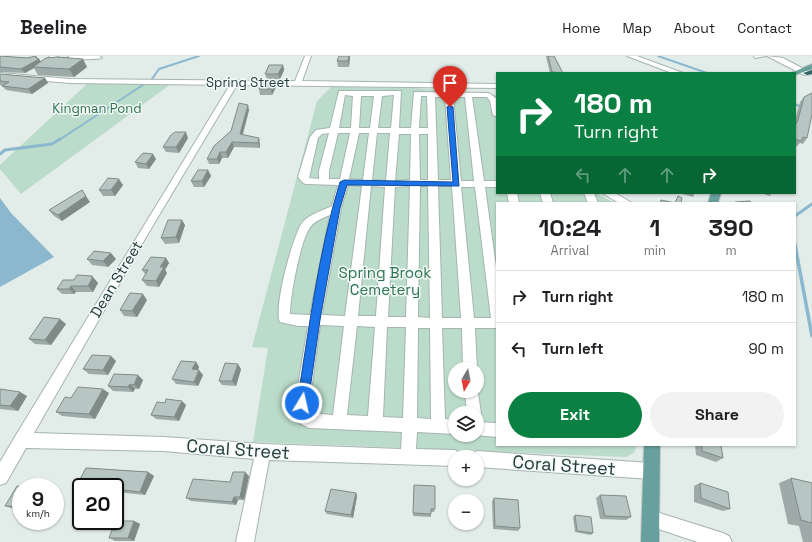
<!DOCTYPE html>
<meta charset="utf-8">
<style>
body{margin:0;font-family:"Space Grotesk",sans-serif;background:#f2f2f2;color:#202124;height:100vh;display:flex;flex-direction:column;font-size:15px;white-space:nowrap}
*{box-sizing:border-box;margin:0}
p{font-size:13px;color:#757577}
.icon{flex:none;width:22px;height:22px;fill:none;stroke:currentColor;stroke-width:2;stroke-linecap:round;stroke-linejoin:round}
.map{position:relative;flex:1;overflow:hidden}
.drawer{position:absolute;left:496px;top:146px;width:300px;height:244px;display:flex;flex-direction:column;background:#fff;border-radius:0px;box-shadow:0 1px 3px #0004}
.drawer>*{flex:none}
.hud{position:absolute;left:496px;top:16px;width:300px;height:122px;border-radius:0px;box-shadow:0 1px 3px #0004;background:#0b8043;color:#fff;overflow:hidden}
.needle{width:26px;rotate:190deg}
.tools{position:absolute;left:448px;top:306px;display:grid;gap:8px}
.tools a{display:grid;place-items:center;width:36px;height:36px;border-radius:50%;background:#fff;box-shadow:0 1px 3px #0004;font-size:20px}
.speed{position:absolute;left:12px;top:422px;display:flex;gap:8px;font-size:20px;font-weight:700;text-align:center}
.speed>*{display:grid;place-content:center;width:52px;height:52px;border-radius:50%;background:#fff;box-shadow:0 1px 3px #0004;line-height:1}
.speed small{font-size:10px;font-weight:400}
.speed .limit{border:2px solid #111;border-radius:6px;background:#fff;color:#111}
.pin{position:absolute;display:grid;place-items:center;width:34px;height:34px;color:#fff;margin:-41px -17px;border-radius:50% 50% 50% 0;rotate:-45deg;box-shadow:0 0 4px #0007}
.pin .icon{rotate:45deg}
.me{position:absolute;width:44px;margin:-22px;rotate:9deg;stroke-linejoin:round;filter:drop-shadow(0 0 3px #0008)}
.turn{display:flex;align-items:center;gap:14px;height:84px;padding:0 12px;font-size:18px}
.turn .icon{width:52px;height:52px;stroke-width:2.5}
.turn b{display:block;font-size:28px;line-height:34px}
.lanes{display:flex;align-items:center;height:38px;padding:0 12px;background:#0003;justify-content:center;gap:20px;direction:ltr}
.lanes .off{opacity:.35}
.eta{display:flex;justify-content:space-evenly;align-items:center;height:68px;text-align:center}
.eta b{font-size:24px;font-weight:700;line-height:28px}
.cta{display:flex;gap:8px;margin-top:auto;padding:8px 12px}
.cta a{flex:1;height:46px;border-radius:24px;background:#0b8043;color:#fff;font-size:16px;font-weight:700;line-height:46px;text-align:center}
.cta a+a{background:#f2f2f2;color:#202124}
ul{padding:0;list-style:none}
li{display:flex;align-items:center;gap:12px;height:52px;padding:0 12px;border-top:1px solid #e0e0e0}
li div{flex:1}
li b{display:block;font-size:15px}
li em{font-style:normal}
header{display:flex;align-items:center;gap:24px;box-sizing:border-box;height:56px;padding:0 20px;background:#fff;border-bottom:1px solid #e0e0e0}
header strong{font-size:19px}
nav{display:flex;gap:22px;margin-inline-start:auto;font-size:14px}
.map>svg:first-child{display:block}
.green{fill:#bbdcca;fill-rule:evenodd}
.water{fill:#8bb8cf}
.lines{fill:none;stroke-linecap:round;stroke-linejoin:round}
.stream-far2{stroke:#8bb8cf;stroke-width:2}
.stream-far1{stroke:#8bb8cf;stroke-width:3}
.stream{stroke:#8bb8cf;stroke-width:3.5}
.minor-casing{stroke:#a5b4b1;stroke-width:2}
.major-casing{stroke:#c1c8c8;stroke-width:2}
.highway-casing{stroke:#c1c8c8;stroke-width:2}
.minor{fill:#fff;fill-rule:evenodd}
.major{fill:#67a09c;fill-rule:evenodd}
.highway{fill:#2f6766;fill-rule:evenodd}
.wall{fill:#9daaa7}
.shaded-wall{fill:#808b88}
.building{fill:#b7c6c2;stroke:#808b88}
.route{fill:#1a73e8;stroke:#114b97}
.labels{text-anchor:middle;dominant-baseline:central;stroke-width:3;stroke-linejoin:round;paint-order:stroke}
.far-street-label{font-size:13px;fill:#223c3a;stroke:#f2f8f6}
.far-park-label{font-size:13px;fill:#2e7254;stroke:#f2f8f6}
.park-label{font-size:15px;fill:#2e7254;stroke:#f2f8f6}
.street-label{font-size:15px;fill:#223c3a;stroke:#f2f8f6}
.near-street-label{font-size:18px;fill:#223c3a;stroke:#f2f8f6}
</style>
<header>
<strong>Beeline</strong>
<nav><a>Home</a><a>Map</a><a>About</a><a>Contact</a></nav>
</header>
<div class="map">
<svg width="812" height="486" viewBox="0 0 812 486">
<rect width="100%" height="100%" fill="#e2ece9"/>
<g class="green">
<path d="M88,27L171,28L21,138L0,113V109Z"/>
<path d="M331,31L413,32L496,39L497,137H596L615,147H497V389H636L635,396L626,401L253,386L268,292L252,291L317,45ZM455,313H477V335H455ZM455,357H477V379H455Z"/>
</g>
<path class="water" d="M0,142L11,157L54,201L0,231Z"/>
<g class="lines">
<g class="stream-far2">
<path d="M658,0L707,17"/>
<path d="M795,48L801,51"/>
<path d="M59,84L152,23L159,13L199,0"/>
</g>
<g class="stream-far1">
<path d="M0,98L5,94L52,88L60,83"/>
<path d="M795,160L812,148"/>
</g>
<path class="stream" d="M795,189L812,280"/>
<defs>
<g id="minor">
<path d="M50,0H58L53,4L54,7L51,9L46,5Z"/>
<path d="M70,0H99L102,2C101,3 71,4 68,3L67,2Z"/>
<path d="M305,0H311L302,25L497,28V32L237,29L149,176L34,377L164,381L263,388L401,393L402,376L309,372L295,365L293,360L308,270H298L280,266C273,253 293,179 302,167C309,158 322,155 332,150L338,129L306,128L303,127L298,121L310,81L316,74L330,72L339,35H401L399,72H411L414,36L489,37L497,43V61L493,59L490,45L487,41H472L484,125H497V131H485L497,218V272H475L477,313H463L462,272H442L445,363L455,364V378L417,376L416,393L455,394L460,397L462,401H455V410L269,404L254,486H236L254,403L164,395L26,392L6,427L0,429V406L16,379L230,29L70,27L0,21V17L70,23L295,25ZM345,39L353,40L351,72H339ZM394,39L391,72H378L382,40ZM361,40H374L370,72H359ZM421,40H427L428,72H419ZM435,41H445L451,124H438ZM453,41H465L474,125H461ZM329,77L319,115V123L309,122L318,82L322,78ZM338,77H350L340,123H329V115ZM359,77H369L363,124L349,123ZM377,77H390L386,125L372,124ZM399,78H411L410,124L395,125ZM419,78H428V124H420ZM348,129L362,130L345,260L322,259L341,152ZM371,130L385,131L376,260H358ZM410,130L406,261H388L395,131ZM420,130H428L430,262L418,261ZM438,130H452L461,262H442ZM461,131H475L491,262H474ZM330,159L310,259L290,258C290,241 300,187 309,173C313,166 322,162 330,159ZM320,269L344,270L333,359L308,357ZM357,270L375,271L368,360L347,359ZM387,271H406L403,362L383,361ZM418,272H430L431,363L417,362Z"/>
<path d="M627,0H637L683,17H672Z"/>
<path d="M754,0H766L755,2Z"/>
<path d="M767,0L783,2L811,17L804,19Z"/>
<path d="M507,137H517L519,147H509Z"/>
<path d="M540,137H550L553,147H543Z"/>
<path d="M584,137H594L598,147H588Z"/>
<path d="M602,137H615L632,147H619Z"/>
<path d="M477,331L481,357L477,363V357H467L465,335H477Z"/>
<path d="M477,366L497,367V381L474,379H477Z"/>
<path d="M477,395L651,407L657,409L659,415L657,421L651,423L477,411V401H470L472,398Z"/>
<path d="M650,454L723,477L729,480L732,486H697L650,470L644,468L642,462L644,456Z"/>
</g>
<g id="major">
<path d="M812,8V13L795,19V17H791Z"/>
<path d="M711,137H721L718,147H708Z"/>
<path d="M644,389H660L659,486H641Z"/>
</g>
<path id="highway" d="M812,14V18L807,19L803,17Z"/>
</defs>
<use href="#minor" class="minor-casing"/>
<use href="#major" class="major-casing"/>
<use href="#highway" class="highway-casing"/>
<use href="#minor" class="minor"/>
<use href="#major" class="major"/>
<use href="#highway" class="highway"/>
</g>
<g class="wall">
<path d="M0,0L27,2L36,0L37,2L39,3L41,6L87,11L74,21L38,19L34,12L25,17L0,16Z"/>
<path d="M339,0H350L349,11H338L337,5Z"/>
<path d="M546,0H554L563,17H550Z"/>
<path d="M283,9L284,14L280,23H267L265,18Z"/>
<path d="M0,18L45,22L48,27L32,38L6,34L2,30L0,29Z"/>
<path d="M275,25L276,31L272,39H260L259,33Z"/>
<path d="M804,41L807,82L803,88L800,87L796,91H795V64L800,46Z"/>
<path d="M249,54L243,79L260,88V92L234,91L228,102H222L219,108H209L207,103Z"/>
<path d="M188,82L179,97L166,96L163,91Z"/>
<path d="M156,103L149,113L138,112L135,106Z"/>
<path d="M208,114L211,120L204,131H194L191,125Z"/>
<path d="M123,129L115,140H103L99,134Z"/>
<path d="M679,137H695L693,141Z"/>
<path d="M760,137H772L770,140Z"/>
<path d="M90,146L62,165L54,160L49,154Z"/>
<path d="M185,169L179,187L165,188L161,182Z"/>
<path d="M166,202L169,207L165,214L167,217L159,231L147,230L142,224L146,219L142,214Z"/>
<path d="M87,203H116L108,211L92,209Z"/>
<path d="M92,220L98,227L93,236H76L74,238H62L57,233L74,224Z"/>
<path d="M147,244L137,261L124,260L120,254Z"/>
<path d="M66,268L51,289L35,288L29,283Z"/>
<path d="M116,305L108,319L89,318L83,313Z"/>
<path d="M196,306L199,311L198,314L203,319L198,330L176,328L172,323Z"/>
<path d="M241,313L236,330L222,329L219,325Z"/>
<path d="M143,324L139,333H135L133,336L113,335L108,330Z"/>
<path d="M0,333L27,340L18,355L0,353Z"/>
<path d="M109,337L95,363L62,360L56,356L71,342Z"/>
<path d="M186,349L179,365L156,363L151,359Z"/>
<path d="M695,389H721L723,402L716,406L696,399Z"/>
<path d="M86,412L148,416L154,420L145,439L115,436V431H81V439H80L73,436Z"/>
<path d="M249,420L244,444H238L236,449L191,445L186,442L230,426Z"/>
<path d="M791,422L812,427V486H803L799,470L788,468L779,427Z"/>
<path d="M700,427L730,453L723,455L694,446V430Z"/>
<path d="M414,429L435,453L434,456H431V461L413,460Z"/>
<path d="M21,431V453H14L5,450Z"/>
<path d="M356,437L357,440L353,462L327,458L325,455Z"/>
<path d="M600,439L631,461L626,464L600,463L596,442Z"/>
<path d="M494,442L520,472L518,475L493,473L492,445Z"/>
<path d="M575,459L593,477L591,479L575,476L573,461Z"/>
<path d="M134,465L140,468L134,485H115L109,482L116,474Z"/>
</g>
<g class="shaded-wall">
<path d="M36,0L38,3H39L42,7L33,11L34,12L25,17L21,13L36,2Z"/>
<path d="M349,0H350L349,11L348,5Z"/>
<path d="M83,3L87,11L74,21L69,13Z"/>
<path d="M283,9L284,14L280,23L278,18Z"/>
<path d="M45,22L48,27L32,38L28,33Z"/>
<path d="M275,25L276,31L272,39L271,33Z"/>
<path d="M248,49L249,54L241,83L240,78Z"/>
<path d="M186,76L188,82L179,97L176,91Z"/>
<path d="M259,82L260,88V92L258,87Z"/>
<path d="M232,86L234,91L228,102L226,96Z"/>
<path d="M220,96L222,102L219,108L217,103Z"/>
<path d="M153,98L156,103L149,113L146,108Z"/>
<path d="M208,114L211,120L204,131L202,125Z"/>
<path d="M119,123L123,129L115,140L111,134Z"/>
<path d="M82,134L90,146L62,165L58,159Z"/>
<path d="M182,164L185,169L179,187L176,181Z"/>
<path d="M111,197L116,203L108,211L103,205Z"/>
<path d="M166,202L169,207L165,214L167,217L159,231L156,225L160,211Z"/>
<path d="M92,220L98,227L93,236L88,230L91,221Z"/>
<path d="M71,230L76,236L74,238L69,233Z"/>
<path d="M143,238L147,244L137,261L132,255Z"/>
<path d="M60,263L66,268L51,289L45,284Z"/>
<path d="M111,300L116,305L108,319L103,314Z"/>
<path d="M196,306L199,311L196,318L192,313Z"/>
<path d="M238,308L241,313L236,330L232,325Z"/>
<path d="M199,314L203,319L198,330L194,326Z"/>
<path d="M138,319L143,324L139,333L134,329Z"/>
<path d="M130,328L135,333L133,336L128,331Z"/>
<path d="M103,333L109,337L95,363L89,358Z"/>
<path d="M20,336L27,340L18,355L10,350Z"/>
<path d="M182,345L186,349L179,365L174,361Z"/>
<path d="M148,416L154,420L145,439L140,436Z"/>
<path d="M245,416L249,420L244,444L240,441Z"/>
<path d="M356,437L357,440L353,462L351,459Z"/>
<path d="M234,441L238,444L236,449L232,446Z"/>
<path d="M55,443L61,445L55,457Z"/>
<path d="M134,465L140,468L134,485L128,482Z"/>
</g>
<g class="building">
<path d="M0,0L27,2L36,0V2L39,3L21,13L0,11Z"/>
<path d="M339,0H349L348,5H337Z"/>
<path d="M548,0H554L563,17L552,16Z"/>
<path d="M57,1L83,3L69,13L33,11L46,2Z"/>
<path d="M269,9H283L278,18H265Z"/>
<path d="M0,18L45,22L28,33L2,30L9,26L0,25Z"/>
<path d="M262,25H275L271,33H259Z"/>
<path d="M812,37V58L807,82L803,81L801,85L795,83V70L798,64L804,41Z"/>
<path d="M239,47L248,49L240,78L259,82L258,87L232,86L226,96H220L217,103H207L214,90L231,75Z"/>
<path d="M175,76H186L176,91H163L171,79Z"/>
<path d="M143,97L153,98L146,108L135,106Z"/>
<path d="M198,114H208L202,125H191Z"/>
<path d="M108,122L119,123L111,134H99Z"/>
<path d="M82,134L86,140L58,159L49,154Z"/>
<path d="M678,140L682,142L681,147H660L661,144L675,147Z"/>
<path d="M750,145L752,147H736L735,146Z"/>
<path d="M168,164H182L176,181L161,182Z"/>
<path d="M94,195L111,197L103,205L87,203Z"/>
<path d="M151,201L166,202L160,211H164L156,225L142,224L148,214H142Z"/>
<path d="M77,219L92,220L91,221H93L88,230H71L69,233H57L63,224H74Z"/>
<path d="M130,237L143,238L132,255L120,254Z"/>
<path d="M44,261L60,263L45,284L29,283Z"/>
<path d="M92,299L111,300L103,314L83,313Z"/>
<path d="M181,305L196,306L192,313L199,314L194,326L172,323Z"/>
<path d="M225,307L238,308L232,325H219Z"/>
<path d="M114,318L138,319L134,329L130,328L128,331L108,330Z"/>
<path d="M78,331L103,333L89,358L56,356L65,341L71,342Z"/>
<path d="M0,333L20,336L10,350L0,349Z"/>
<path d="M166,343L182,345L174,361L151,359L157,346L165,347Z"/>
<path d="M702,389H721L723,402L702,395Z"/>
<path d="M86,412L148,416L140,436L115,433V431H81V437L73,436Z"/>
<path d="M233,416H245L240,441H234L232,446L186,442L193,423L230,426Z"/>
<path d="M791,422L812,427V467L801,464Z"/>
<path d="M700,427L728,436L730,453L701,442Z"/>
<path d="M414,429L435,430V453H431V458L413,457Z"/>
<path d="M17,430L25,431H21V451L5,450Z"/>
<path d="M331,433L356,437L351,459L325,455Z"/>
<path d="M600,439L626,440L631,461L605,460Z"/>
<path d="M494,442L518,444L520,472L495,470Z"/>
<path d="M575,459L591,461L593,477L577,475Z"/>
<path d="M119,465H134L128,482H109L112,474H116Z"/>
</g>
<path class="route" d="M450,49L453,51L459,130L347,129L340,152L320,264L308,347L306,351L302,352L298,351L297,347C309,274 318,197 340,126L344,124L453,126L447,51Z"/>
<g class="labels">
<g class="far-street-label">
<text x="248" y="26">Spring Street</text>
</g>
<g class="far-park-label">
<text x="97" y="52">Kingman Pond</text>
</g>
<g class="park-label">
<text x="385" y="216">Spring Brook<tspan x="385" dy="17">Cemetery</tspan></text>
</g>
<g class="street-label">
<text transform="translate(116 223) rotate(-59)">Dean Street</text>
</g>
<g class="near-street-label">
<text transform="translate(238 393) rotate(4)">Coral Street</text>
<text transform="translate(564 409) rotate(4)">Coral Street</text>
</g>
</g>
</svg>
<div class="tools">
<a><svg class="needle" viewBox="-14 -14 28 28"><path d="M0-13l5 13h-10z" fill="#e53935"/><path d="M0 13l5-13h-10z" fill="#757577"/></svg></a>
<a><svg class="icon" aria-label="layers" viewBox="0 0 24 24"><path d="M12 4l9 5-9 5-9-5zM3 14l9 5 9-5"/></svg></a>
<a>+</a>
<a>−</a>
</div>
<div class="speed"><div>9<small>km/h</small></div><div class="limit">20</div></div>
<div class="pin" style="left:450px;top:51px;background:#d93025"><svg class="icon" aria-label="arrive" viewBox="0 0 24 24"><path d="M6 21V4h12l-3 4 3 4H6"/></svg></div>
<svg class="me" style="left:302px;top:347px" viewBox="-20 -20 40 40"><circle r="17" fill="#1a73e8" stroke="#fff" stroke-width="3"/><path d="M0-11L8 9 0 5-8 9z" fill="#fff"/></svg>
<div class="hud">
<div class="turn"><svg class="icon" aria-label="right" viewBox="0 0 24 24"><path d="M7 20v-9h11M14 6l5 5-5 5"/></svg><div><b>180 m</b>Turn right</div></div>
<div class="lanes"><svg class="icon off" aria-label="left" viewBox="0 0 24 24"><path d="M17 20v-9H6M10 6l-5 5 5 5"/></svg><svg class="icon off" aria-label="ahead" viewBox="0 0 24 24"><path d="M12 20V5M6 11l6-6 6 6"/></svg><svg class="icon off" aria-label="ahead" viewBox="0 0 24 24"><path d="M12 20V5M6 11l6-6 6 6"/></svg><svg class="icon" aria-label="right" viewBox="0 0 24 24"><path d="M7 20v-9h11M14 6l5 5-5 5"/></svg></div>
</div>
<section class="drawer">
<div class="eta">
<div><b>10:24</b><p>Arrival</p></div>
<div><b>1</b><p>min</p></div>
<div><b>390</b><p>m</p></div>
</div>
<ul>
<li><svg class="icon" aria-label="right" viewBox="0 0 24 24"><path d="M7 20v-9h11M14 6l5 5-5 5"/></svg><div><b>Turn right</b></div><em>180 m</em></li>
<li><svg class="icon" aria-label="left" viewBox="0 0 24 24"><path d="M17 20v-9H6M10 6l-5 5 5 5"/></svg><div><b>Turn left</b></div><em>90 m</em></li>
</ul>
<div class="cta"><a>Exit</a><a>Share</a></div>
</section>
</div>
